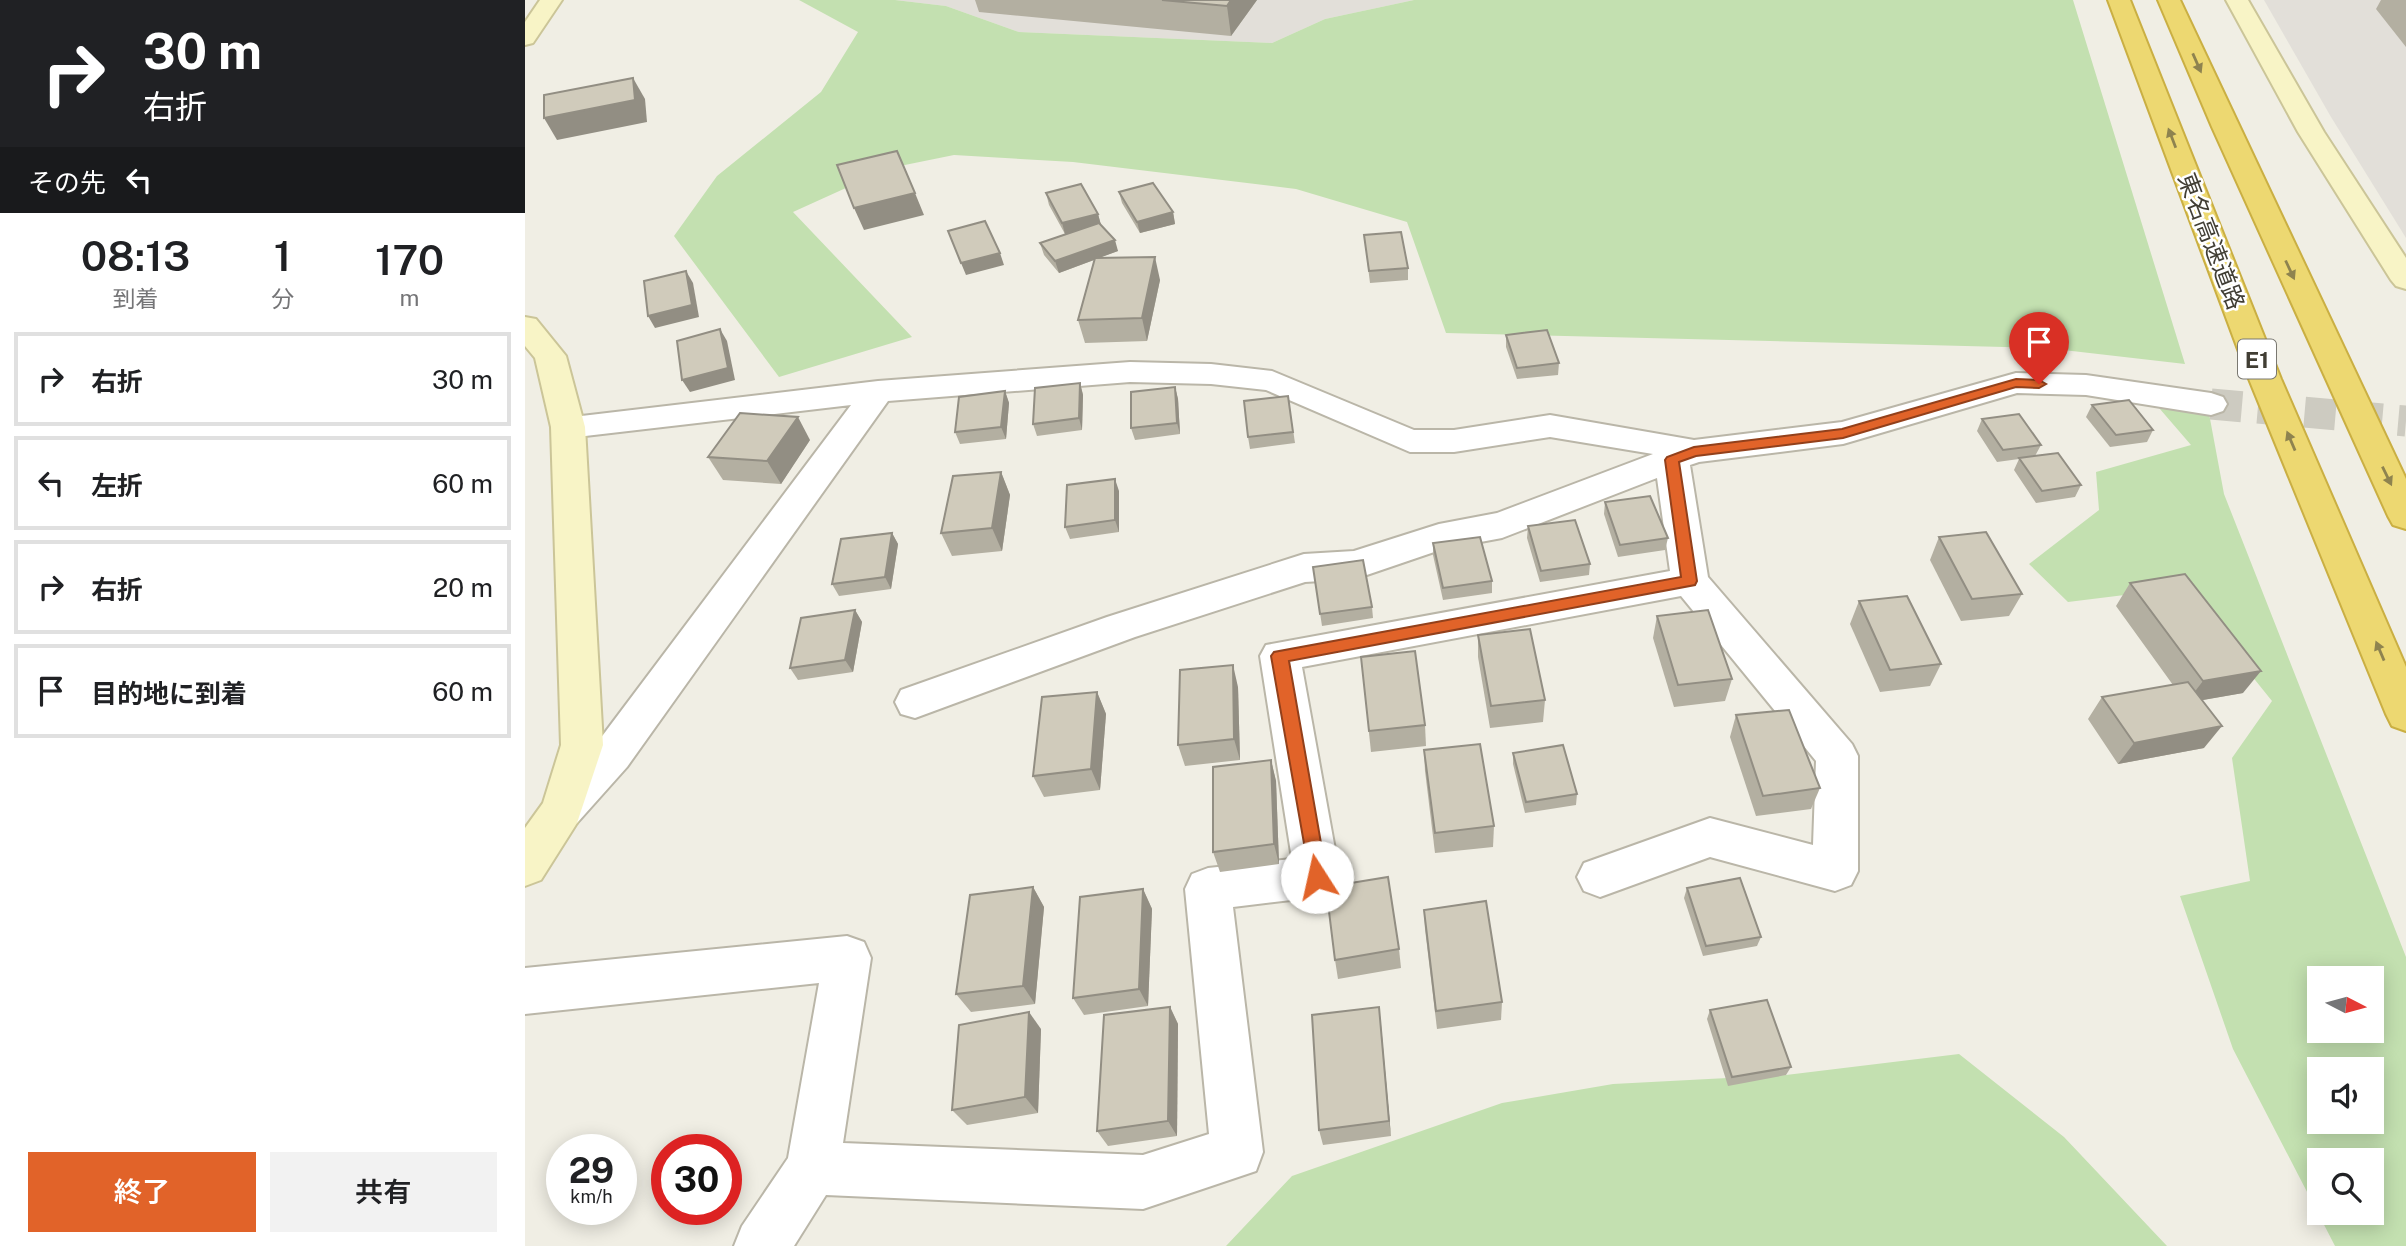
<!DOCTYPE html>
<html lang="ja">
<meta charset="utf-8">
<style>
body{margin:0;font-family:"Public Sans","Noto Sans JP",sans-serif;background:#f2f2f2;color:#202124;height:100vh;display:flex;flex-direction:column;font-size:26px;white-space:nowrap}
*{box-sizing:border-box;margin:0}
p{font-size:23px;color:#757577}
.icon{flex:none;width:38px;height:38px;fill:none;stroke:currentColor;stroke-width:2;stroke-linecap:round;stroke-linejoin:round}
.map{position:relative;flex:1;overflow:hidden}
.sheet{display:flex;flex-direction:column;background:#fff;width:525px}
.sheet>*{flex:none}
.top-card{background:#202124;color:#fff;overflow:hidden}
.needle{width:46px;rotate:96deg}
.buttons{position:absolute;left:1782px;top:966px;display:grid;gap:14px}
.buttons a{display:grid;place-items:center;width:77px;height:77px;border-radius:0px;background:#fff;box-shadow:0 4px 18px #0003;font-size:35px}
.speed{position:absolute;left:21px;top:1134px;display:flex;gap:14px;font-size:35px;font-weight:700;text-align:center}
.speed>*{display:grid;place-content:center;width:91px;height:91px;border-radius:50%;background:#fff;box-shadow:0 4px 18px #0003;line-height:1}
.speed small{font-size:18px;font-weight:400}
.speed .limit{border:10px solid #d22;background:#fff;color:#111}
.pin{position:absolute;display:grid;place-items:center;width:60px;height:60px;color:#fff;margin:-72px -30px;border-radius:50% 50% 50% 0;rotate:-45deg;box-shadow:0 0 7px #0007}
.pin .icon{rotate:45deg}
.me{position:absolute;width:77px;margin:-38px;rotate:350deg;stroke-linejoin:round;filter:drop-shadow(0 0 5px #0008)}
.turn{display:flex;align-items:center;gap:24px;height:147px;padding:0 28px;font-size:32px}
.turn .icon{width:91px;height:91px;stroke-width:2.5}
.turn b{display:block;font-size:49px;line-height:60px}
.then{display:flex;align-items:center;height:66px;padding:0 28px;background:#0003;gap:14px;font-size:26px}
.eta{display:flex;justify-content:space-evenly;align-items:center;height:119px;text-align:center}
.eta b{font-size:42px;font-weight:600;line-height:49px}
.action{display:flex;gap:14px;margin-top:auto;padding:14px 28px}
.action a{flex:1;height:80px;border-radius:0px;background:#e16329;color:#fff;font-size:28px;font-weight:600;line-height:80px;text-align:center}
.action a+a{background:#f2f2f2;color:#202124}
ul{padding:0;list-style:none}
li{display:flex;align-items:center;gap:21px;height:94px;margin:0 14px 10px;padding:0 14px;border:4px solid #e0e0e0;border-radius:0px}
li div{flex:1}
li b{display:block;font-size:26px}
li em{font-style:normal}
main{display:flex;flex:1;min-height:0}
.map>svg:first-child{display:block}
.industrial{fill:#e2dfd9}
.green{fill:#c3e0b0;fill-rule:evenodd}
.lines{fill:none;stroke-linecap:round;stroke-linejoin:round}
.street-tunnel{stroke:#cdcbc1;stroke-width:31;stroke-dasharray:31 16;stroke-linecap:butt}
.street-casing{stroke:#bab6a8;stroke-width:4}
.secondary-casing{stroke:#cbc598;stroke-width:4}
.highway-casing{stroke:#caaf43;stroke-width:4}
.street{fill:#fff;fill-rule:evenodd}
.secondary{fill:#f8f4c6;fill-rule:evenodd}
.highway{fill:#edd871;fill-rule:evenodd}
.wall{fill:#b3afa1}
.shaded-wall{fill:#928e83}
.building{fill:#d0cbbb;stroke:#928e83;stroke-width:2}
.oneway{fill:#8e834f}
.route{fill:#e16329;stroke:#92401b;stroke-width:2}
.labels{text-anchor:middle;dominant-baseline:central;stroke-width:5;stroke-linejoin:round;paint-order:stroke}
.shield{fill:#fff;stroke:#7a7871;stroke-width:2}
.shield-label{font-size:23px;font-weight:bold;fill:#413e34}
.street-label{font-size:24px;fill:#413e34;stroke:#fff}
</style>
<main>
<section class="sheet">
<div class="top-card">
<div class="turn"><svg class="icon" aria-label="right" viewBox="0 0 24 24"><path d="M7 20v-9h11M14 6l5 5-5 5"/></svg><div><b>30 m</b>右折</div></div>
<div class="then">その先<svg class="icon" aria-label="left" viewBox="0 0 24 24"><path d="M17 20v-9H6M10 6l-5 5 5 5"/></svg></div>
</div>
<div class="eta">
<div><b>08:13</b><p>到着</p></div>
<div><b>1</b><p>分</p></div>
<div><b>170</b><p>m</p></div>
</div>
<ul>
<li><svg class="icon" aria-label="right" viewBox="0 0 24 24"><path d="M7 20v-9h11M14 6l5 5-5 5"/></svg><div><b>右折</b></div><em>30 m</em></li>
<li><svg class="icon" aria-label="left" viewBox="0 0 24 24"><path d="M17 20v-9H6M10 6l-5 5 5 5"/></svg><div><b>左折</b></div><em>60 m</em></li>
<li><svg class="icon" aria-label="right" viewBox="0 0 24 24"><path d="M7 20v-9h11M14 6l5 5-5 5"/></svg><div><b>右折</b></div><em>20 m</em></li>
<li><svg class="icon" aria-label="arrive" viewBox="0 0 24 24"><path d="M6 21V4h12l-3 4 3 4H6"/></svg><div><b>目的地に到着</b></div><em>60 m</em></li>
</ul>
<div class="action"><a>終了</a><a>共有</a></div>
</section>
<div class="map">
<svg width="1881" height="1246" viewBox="0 0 1881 1246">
<rect width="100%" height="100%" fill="#f0eee4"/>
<g class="industrial">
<path d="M370,0H889L800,19L747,43L494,32L421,6Z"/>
<path d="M1739,0H1881V238L1806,117Z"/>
</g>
<g class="green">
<path d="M274,0H370L421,6L494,32L747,43L800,19L889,0H1548L1660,364L1521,348L921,333L882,222L771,189L548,162L429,155L365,168L268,212L387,337L254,377L149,236L192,176L296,92L333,32Z"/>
<path d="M1622,394L1683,408L1699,494L1881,957V1246H1810L1708,1049L1655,896L1725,881L1707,758L1747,701L1656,588L1543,602L1504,564L1574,510L1571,472L1666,445ZM1794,978H1846V1031H1794ZM1794,1069H1846V1122H1794ZM1794,1160H1846V1213H1794Z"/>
<path d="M1434,1054L1539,1137L1642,1246H701L767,1176L977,1103L1088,1084L1261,1075Z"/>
</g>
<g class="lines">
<path class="street-tunnel" d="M1686,404L1881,421"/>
<defs>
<path id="street" d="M605,362L686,364L747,371L889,430H929L1025,415L1169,440L1317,422L1491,373L1561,375L1686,393L1698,397L1702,404L1698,411L1686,415L1561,395L1492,393L1318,444L1174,462L1165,465L1183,577L1327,744L1333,756V871L1326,885L1310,891L1185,857L1075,897L1059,891L1052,877L1059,863L1185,818L1288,845L1291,761L1156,596L777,667L815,877L808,891L792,897L708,907L738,1152L731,1171L618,1209L301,1195L269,1246H209L217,1226L263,1158L294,983L0,1014V968L322,936L339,942L346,958L318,1143L618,1155L684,1134L660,889L667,874L683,868L767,859L735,656L741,645L1145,571L1132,478L977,538L918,549L830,579L780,582L610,637L390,718L376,714L370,702L376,690L582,617L779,554L829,551L914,524L972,513L1128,454L1025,437L929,452H885L741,390L686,384L605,382L363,401L102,767L52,823L37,829L22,823L15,810L22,797L72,743L326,405L43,438L31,435L26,427L31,419L353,381Z"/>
<g id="secondary">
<path d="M15,0H37L8,43L0,45V22Z"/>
<path d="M1701,0H1723L1799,132L1881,258V289L1871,286L1866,280L1773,132Z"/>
<path d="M0,317L11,319L41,356L60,427L78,745L52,823L16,880L0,886V828L18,803L36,745L26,427L10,358L0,346Z"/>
</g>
<g id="highway">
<path d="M1583,0H1605L1756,379L1881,667V731L1867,726L1861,714L1724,379Z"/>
<path d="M1633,0H1655L1881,479V529L1868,525L1863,516L1687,127Z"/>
</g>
</defs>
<use href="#street" class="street-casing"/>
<use href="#secondary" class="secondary-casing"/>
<use href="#highway" class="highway-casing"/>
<use href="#street" class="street"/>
<use href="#secondary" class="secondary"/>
<use href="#highway" class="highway"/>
</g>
<g class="wall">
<path d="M450,0H732L706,36L454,12Z"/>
<path d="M1856,0H1881V47L1851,9Z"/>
<path d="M594,192L648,212L650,224L615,233L597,203Z"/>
<path d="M521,193L573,214L576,225L593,251L573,258L635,280L622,341L560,343L553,320L569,260L534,273L519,255L515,243L540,234L524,205Z"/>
<path d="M839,235L883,268V280L845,283Z"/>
<path d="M981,335L1034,363L1033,375L992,379L981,347Z"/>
<path d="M555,383L558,395L557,430L512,436L508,424Z"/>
<path d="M650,387L653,399L655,434L610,440L606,428Z"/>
<path d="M480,391L484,403L481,439L435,444L430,432Z"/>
<path d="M763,396L770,443L725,449L723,437Z"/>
<path d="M1567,405L1628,430L1622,442L1585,447L1561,417Z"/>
<path d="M1457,419L1516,445L1510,456L1556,485L1550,497L1511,503L1489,470L1494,459L1472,462L1452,431Z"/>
<path d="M285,440L256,484L198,480L183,457Z"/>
<path d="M476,472L485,495L477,551L427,556L416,533Z"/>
<path d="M594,491V532L545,539L540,527Z"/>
<path d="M1080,502L1143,538L1140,550L1093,557L1079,514Z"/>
<path d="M1003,526L1065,564L1064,575L1015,582L1002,538Z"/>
<path d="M367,533L373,544L366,589L314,596L307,584Z"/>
<path d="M1414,537L1497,594L1484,616L1436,621L1405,560Z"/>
<path d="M908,543L967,581V593L918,600L908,555Z"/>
<path d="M788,567L847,607L848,618L797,626Z"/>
<path d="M1605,583L1718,693L1677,700L1679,748L1593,764L1563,719L1577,697L1648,685L1591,606Z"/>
<path d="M1334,601L1416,664L1405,686L1355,692L1325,624Z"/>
<path d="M330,610L337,622L328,672L273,680L265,668Z"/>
<path d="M1132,616L1207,679L1200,701L1149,707L1128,638Z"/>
<path d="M953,635L1020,700L1018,722L965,728L953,657Z"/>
<path d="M836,657L900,725L901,746L846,752Z"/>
<path d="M713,687L715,760L660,766L653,745Z"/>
<path d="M572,692L581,714L575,790L519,797L508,776Z"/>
<path d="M1211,715L1295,788L1286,809L1231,816L1205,737Z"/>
<path d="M899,750L969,826L968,847L910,853L900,771Z"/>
<path d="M988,753L1052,794L1051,805L1000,813L988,764Z"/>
<path d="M746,760L751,781L754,864L695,872L688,852Z"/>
<path d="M508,887L519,907L510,1004L446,1012L431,994Z"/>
<path d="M1162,888L1236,937L1232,946L1178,956L1159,898Z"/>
<path d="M618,889L627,909L623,1006L559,1015L548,998Z"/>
<path d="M899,910L977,1002L976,1020L912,1029L900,929Z"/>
<path d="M874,949L876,968L813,979L810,960Z"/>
<path d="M645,1007L653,1024L652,1136L583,1146L572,1131Z"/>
<path d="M854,1007L866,1136L798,1145L794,1130Z"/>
<path d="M1185,1010L1266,1067L1261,1075L1203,1086L1182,1019Z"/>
<path d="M516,1029L513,1113L442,1125L427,1110Z"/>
</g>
<g class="shaded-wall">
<path d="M706,0H732L706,36L702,6Z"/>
<path d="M108,78L120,99L122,122L32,140L19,118Z"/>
<path d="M390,193L399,215L339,230L329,208Z"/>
<path d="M648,212L650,224L615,233L612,222Z"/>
<path d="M573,214L576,225L540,234L537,223Z"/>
<path d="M590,240L593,251L534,273L530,261Z"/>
<path d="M475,253L479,265L441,275L436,263Z"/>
<path d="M630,257L635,280L622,341L617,318Z"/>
<path d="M161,271L168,283L174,317L130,328L123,316Z"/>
<path d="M195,329L202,341L210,380L165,392L157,380Z"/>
<path d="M555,383L558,395L557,430L554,418Z"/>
<path d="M650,387L653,399L655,434L652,423Z"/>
<path d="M480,391L484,403L481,439L476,427Z"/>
<path d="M273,417L285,440L256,484L242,461Z"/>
<path d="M476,472L485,495L477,551L467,528Z"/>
<path d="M590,479L594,491V532L590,520Z"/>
<path d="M367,533L373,544L366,589L360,577Z"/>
<path d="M330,610L337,622L328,672L320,660Z"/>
<path d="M708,665L713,687L715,760L709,739Z"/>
<path d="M1736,671L1718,693L1661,703L1678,681Z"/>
<path d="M572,692L581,714L575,790L566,769Z"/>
<path d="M1697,726L1679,748L1593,764L1609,743Z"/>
<path d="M746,760L751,781L754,864L749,844Z"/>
<path d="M508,887L519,907L510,1004L498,986Z"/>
<path d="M618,889L627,909L623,1006L614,989Z"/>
<path d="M645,1007L653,1024L652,1136L643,1121Z"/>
<path d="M854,1007L856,1025L866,1136L864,1121Z"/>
<path d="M504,1012L516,1029L513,1113L500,1097Z"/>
</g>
<g class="building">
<path d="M637,0H706L702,6Z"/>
<path d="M108,78L110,100L19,118V95Z"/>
<path d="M372,151L390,193L329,208L312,165Z"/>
<path d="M628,183L648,212L612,222L594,192Z"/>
<path d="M556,184L573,214L537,223L521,193Z"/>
<path d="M460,221L475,253L436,263L423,231Z"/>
<path d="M574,223L590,240L530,261L515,243Z"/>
<path d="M876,232L883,268L844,271L839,235Z"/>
<path d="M630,257L617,318L553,320L570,258Z"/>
<path d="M161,271L167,305L123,316L119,281Z"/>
<path d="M195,329L203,368L157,380L152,341Z"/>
<path d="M1022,330L1034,363L992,368L981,335Z"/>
<path d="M555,383L554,418L508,424L510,388Z"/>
<path d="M650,387L652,423L606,428V392Z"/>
<path d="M480,391L476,427L430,432L434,397Z"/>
<path d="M763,396L768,432L723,437L719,401Z"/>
<path d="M1604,400L1628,430L1591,435L1567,405Z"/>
<path d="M215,413L273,417L242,461L183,457Z"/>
<path d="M1494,414L1516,445L1478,450L1457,419Z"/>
<path d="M1533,453L1556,485L1517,491L1494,458Z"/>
<path d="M476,472L467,528L416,533L428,476Z"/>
<path d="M590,479V520L540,527L542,485Z"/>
<path d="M1125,496L1143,538L1095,545L1080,502Z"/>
<path d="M1050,520L1065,564L1016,571L1003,526Z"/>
<path d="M1461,532L1497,594L1447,599L1414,537Z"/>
<path d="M367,533L360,577L307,584L316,539Z"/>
<path d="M955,537L967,581L918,588L908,543Z"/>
<path d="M838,560L847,607L795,614L788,567Z"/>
<path d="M1660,574L1736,671L1678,681L1605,583Z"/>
<path d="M1382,596L1416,664L1365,670L1334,601Z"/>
<path d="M330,610L320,660L265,668L276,618Z"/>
<path d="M1183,610L1207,679L1153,685L1132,616Z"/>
<path d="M1005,629L1020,700L966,706L953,635Z"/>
<path d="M890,651L900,725L844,731L836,657Z"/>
<path d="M708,665L709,739L653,745L655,670Z"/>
<path d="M1663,682L1697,726L1609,743L1577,697Z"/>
<path d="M572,692L566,769L508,776L517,697Z"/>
<path d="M1264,710L1295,788L1238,796L1211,715Z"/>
<path d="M955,744L969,826L910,833L899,750Z"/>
<path d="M1038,745L1052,794L1001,802L988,753Z"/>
<path d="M746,760L749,844L688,852V767Z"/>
<path d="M863,877L874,949L810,960L801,887Z"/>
<path d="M1215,878L1236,937L1181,946L1162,888Z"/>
<path d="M508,887L498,986L431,994L445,895Z"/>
<path d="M618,889L614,989L548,998L555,897Z"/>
<path d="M961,901L977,1002L911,1011L899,910Z"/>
<path d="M1242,1000L1266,1067L1207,1077L1185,1010Z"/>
<path d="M645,1007L643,1121L572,1131L579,1015Z"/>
<path d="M854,1007L864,1121L794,1130L787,1015Z"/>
<path d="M504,1012L500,1097L427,1110L434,1025Z"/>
</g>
<defs><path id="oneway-solid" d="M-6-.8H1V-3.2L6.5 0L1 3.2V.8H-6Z" transform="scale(1.75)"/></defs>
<g class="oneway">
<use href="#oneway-solid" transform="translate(1672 63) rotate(66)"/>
<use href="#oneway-solid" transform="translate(1647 138) rotate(-111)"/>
<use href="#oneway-solid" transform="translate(1765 270) rotate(65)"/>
<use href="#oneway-solid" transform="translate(1766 441) rotate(-113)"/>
<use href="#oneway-solid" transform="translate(1862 476) rotate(64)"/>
<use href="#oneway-solid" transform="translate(1855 651) rotate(-113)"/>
</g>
<path class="route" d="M1491,379L1514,380L1521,384L1514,388L1491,387L1318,438L1171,456L1154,462L1172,581L1170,585L764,661L802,877L799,883L792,886L786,883L746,656L749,652L1156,577L1140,460L1142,457L1169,447L1317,429Z"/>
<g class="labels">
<rect class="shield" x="1713" y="339.5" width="38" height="39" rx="5"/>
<g class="shield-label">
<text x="1732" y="359">E1</text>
</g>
<g class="street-label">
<text transform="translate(1687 241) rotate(69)">東名高速道路</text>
</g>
</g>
</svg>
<div class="buttons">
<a><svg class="needle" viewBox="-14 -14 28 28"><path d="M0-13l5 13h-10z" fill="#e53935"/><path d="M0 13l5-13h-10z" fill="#757577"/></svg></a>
<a><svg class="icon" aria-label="sound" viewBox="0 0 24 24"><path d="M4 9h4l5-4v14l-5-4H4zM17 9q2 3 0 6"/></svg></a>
<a><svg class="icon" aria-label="search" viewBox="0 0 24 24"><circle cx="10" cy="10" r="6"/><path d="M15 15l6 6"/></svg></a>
</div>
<div class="speed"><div>29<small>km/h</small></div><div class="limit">30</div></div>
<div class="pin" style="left:1514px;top:384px;background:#d93025"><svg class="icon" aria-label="arrive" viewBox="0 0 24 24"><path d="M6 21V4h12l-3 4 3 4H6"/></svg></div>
<svg class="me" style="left:792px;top:877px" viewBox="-20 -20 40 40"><circle r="19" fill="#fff"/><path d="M0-13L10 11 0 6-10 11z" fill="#e16329"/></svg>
</div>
</main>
